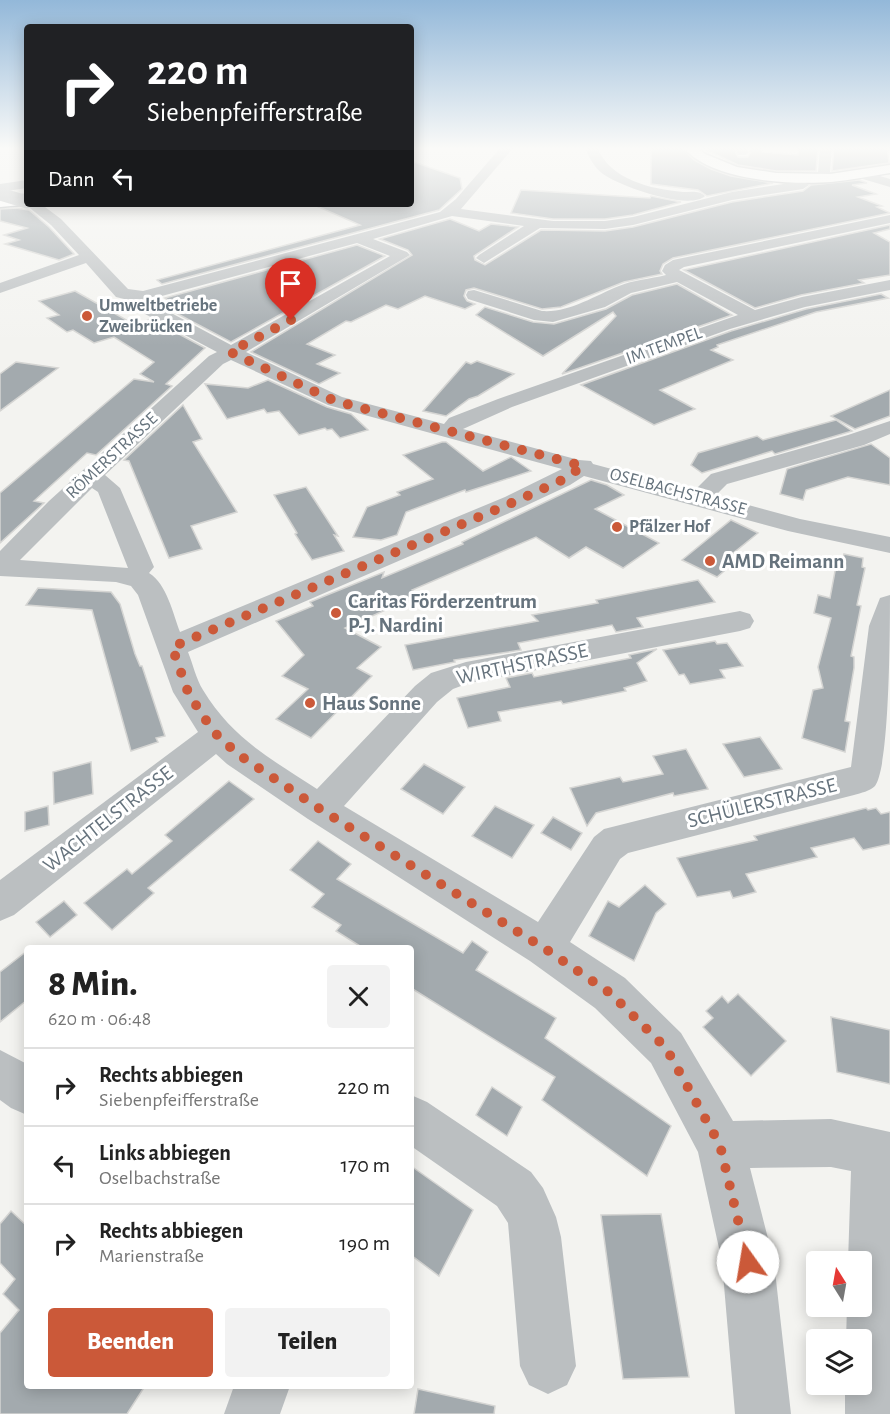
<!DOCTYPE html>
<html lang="de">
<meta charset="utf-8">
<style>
body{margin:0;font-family:"Alegreya Sans",sans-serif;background:#f2f2f2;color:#222;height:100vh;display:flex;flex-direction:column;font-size:22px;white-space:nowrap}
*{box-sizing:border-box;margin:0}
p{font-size:20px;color:#767676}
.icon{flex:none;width:33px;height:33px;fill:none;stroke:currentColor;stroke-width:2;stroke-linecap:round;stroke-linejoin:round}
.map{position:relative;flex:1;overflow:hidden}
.drawer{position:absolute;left:24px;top:945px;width:390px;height:444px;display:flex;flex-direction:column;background:#fff;border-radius:6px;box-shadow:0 3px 15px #0003}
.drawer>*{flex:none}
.top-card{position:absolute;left:24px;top:24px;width:390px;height:183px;border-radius:6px;box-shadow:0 3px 15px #0003;background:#202124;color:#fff;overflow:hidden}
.needle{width:39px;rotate:349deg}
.fabs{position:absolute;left:806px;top:1251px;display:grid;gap:12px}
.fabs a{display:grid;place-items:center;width:66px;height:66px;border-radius:6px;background:#fff;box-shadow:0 3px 15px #0003;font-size:30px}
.pin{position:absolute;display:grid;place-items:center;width:51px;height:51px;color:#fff;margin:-62px -26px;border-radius:50% 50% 50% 0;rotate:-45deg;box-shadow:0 0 6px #0007}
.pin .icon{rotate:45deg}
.me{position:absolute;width:66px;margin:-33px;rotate:347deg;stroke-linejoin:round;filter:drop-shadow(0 0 4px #0008)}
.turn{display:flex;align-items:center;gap:21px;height:126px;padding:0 24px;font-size:27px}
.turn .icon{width:78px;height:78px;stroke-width:2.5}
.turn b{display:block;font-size:42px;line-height:51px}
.then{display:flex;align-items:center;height:57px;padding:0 24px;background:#0003;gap:12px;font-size:22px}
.round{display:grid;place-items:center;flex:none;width:63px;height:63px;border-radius:6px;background:#f2f2f2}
.overview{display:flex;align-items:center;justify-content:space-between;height:102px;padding:0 24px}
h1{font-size:36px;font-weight:800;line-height:45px}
.action{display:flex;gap:12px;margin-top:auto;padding:12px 24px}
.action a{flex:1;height:69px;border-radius:6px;background:#cb5939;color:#fff;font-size:24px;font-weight:800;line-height:69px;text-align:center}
.action a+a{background:#f2f2f2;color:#222}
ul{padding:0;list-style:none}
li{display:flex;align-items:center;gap:18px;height:78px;padding:0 24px;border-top:2px solid #e0e0e0}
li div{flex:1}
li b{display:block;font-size:22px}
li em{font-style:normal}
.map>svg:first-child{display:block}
.building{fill:#a3aaae;stroke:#d5d5d3;stroke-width:1.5}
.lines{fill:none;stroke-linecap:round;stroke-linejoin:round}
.major-casing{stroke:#afb3b6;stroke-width:3}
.minor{fill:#bbbfc1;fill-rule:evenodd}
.major{fill:#fff;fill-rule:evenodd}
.rail{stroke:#9da3a7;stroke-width:1.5;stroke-dasharray:4 1.5;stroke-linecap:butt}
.minor-bridge{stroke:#bbbfc1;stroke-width:13}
.route{stroke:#cb5939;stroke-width:10;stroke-dasharray:0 18}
.poi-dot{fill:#cb5939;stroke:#fff;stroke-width:2}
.labels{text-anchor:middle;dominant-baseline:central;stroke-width:6;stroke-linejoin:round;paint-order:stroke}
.far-poi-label{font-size:18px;font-weight:bold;fill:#66737d;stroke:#fff;text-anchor:start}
.far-street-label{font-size:18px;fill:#66737d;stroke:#fff}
.poi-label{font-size:21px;font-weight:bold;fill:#66737d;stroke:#fff;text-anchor:start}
.street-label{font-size:21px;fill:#66737d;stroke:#fff}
</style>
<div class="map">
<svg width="890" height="1414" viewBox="0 0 890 1414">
<rect width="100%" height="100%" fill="#f3f3f0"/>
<g class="building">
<path d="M651,147H681L694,160L711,169L731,176L773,183L707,196L698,190L651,184Z"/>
<path d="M700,147H733L738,157H748L750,153L749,147H761L762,152L798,155L799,148L818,147L816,171H776L738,165Z"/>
<path d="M834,147H887L889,163L832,171Z"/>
<path d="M411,161L460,178L462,189L439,210L162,284L157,280L360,225L312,204H411Z"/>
<path d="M859,180L867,183L852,185L876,194L858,197L882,206L877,207L890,213L673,258L663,264L660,271L662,274L624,282L561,307L542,309L474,288L466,290L464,296L467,301L475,304L465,309L425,296L398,309L386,305L351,322L346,321L307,344L335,355L317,364L340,373L319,384L251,352L412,255L408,250L380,239L450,219L479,231L491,224L518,227L474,256L475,260L485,265L541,230L605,231L633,227L732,202L803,191L811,185Z"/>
<path d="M521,190L650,198L651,196L681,202L633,215L605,219H553L511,213Z"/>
<path d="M16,208L29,210L49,227L74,254L59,260L5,244L19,240L4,235L27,228L0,221V209Z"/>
<path d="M890,225V229L874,233L890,242V275L859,280L864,283L801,295L755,308L684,270Z"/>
<path d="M357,245L385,256L231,342L174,312L181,309L165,298Z"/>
<path d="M677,284L732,315L562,374L616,316L613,312L543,356L476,315L485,307L533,322L554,324L606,309L632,295Z"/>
<path d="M75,291L135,325L151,319L205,348L166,384L172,386L96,455L87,453L34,501L44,503L0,543V493L134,379L154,382L140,374L154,362L114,337L94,343L73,330L67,332L47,318L59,315L39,301Z"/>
<path d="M881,294L888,298L816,312L717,345L718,347L711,350L733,360L660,390L695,409L654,425L581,385L731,331L806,309Z"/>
<path d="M477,361L514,374L478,396L469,399L446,416L423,411L466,362L471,364Z"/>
<path d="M16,362L58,368L0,411V374Z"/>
<path d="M268,380L327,407L351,414L368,430L340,438L332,429L327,430L325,428L299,435L279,411L267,413L264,409L227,419L205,384L248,388Z"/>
<path d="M890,390V416L855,429L831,416Z"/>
<path d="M183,405L202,439L193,442L237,512L191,526L202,549L169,558L129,461L124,460Z"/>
<path d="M836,420L852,431L775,454L772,451L702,473L691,465L698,453L757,436L763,440Z"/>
<path d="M442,442H446L483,471L511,457L531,471L466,492L465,490L406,512L397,535L381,540L353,537L367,507L400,495L397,492L433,479L403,455Z"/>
<path d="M871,444L890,458V485L848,477L806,490L803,500L780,494L787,469Z"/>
<path d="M591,480L607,485L624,495L595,509L659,543L623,568L586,547L569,558L536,537L412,590L417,596L345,628L381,647L357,668L372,676L311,738L276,719L308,689L282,676L304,655L276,621L313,606L310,602L327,595L384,572L382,578L463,544L462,542Z"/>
<path d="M306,487L338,536L334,535L344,551L312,560L295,534L297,533L274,495Z"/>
<path d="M731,520L758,533L731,555L738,559L717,577L682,560Z"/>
<path d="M844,554L863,558L862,567L865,568L857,605L861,606L851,656L854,657V668L845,721L850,722L845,752L802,738L813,690L823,688L818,667L831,618L814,613L818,595L830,598L836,566L839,567L840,561L842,562Z"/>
<path d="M698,580L715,602L637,618L643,627L616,632L612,625L518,643L521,650L454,660L455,662L413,670L405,645L538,621L532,615L598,603L596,600Z"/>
<path d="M38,588L111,592L120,604L135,654L140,666H142L165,736L156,738L158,742L131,751L92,610L26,605Z"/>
<path d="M715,641L717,644L727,643L743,666L720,670L725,678L690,684L684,674L679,675L663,650Z"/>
<path d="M657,649L637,663L647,681L624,688L626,691L563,704L561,701L498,712L501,721L468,728L457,698L510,687L506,678L532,673L534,677L631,658L629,655Z"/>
<path d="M760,737L782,769L744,777L723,744Z"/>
<path d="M686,749L708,789L674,796L673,793L596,813L587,826L570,788L620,777L623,782L663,774L653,756Z"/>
<path d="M91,762L93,794L54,804L53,772Z"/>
<path d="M424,764L465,787L443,814L401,789Z"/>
<path d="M229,781L254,799L148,888L154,893L112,930L84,903L127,869L132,874L172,841L165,835Z"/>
<path d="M48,806L49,825L25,831V812Z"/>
<path d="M495,806L534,825L512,858L472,836Z"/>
<path d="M866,808L868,810L876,808L881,814L890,812V844L863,850L854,838L811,848L817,857L746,874L756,892L733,898L730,891L697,897L677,858L757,840L754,836Z"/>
<path d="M553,817L582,833L571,850L541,833Z"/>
<path d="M318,841L351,864L337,879L463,953L472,941L488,952L476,970L556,1018L545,1038L671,1126L647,1176L542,1100L555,1077L411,988V948H363L336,931L341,925L312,907L324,894L290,870Z"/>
<path d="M645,885L666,904L656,913L634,961L589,936L608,901L619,907Z"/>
<path d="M64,901L77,915L50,937L36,922Z"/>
<path d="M27,951V1000L0,1022V972Z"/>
<path d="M738,994L786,1041L751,1076L703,1027L713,1018L706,1011L722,996L728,1003Z"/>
<path d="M831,1017L890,1030V1084L837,1072Z"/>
<path d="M492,1087L522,1107L507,1136L476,1115Z"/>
<path d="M411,1166L473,1210L439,1276L411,1255Z"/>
<path d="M11,1211L27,1226V1386H145L127,1414H0V1333L19,1310L3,1294L15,1279L0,1263V1224Z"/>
<path d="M661,1214L689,1377L623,1379L601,1215Z"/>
<path d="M418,1389L495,1406L494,1414H414Z"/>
</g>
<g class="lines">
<defs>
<g id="major">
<path d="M683,147H696L705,154L737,167L776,173L830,174L890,165V173C870,176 851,180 831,182C790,185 711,181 683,147Z"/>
<path d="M27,197V204H32L0,207V199Z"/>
</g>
</defs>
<use href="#major" class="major-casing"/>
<g class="minor">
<path d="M501,147H514L461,209L553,221H605L633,217L732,192L803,181L809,185L803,189L732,200L633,225L605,229L540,228L484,263L476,258L479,255L524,226L452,216L373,239L407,252L410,255L246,352L342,397L444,424L449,418L498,399L738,315L677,282L631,293L605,307L553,322L534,320L468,299L466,295L468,291L474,290L542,311C569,313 594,296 619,286C633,280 650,279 666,275L662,271L665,265L673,260L890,215V223L684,267L679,270L755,310L802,297L890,280V290L805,307L730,329L512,407L463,429L579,460L591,461L593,464L694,491L711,474L848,435L890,421V434L864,445L727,484L715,496L800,519L890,537V553L788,531L584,476L570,485L523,507L188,652C193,664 196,679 203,690C233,739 271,759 317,789L415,686L431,673L466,662L740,611L750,614L754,621L750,628L740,631L469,683L453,689L437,702L344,806L538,922L594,837L604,829L851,767L869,626L880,598L890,595C890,628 890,766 875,786C870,791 861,793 854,795L628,853L620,859L570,942L625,978L681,1033L733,1121L831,1119L890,1132V1414H845V1384H861V1340H846L847,1306H861V1262H848L851,1171L831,1167L750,1168L774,1262L791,1414H735L722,1262L698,1152L651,1063L595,1008L530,961L308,819L227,764L216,754L14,915L0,921V880L198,732L173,692L138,595L131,586L116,582L0,576V551L49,501L209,356L217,352L145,314L128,300L116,297L86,263L0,293V283L79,255L51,225L25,204L27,201V204H41L61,219L128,289L143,291L440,212L456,199ZM357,243L390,256L231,345L147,300ZM231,360L328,405L562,469L505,497L180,632C173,614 167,584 149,573L154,567L120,488L105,475L223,364ZM92,488L98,492L128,568L20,560Z"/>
<path d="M585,147H597C610,180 651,189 683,192C691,192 699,190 705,196C689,211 619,186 603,174C594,167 589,158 585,147Z"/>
<path d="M735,147H747L748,153L746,155H738Z"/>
<path d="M820,147H832L830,172L835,178L833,181H825L818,173Z"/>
<path d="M860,170L890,179V187L856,177L854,174L856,171Z"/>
<path d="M27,180V188L0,192V184Z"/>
<path d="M0,1050L27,1064V1115L11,1108L0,1100Z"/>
<path d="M411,1095L427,1102L531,1172L543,1188L556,1217L561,1237L576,1366L567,1385L548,1394L529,1385L520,1366L508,1223L497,1206L411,1146Z"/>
<path d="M234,1386H290L280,1414H224Z"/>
</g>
<use href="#major" class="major"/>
<path class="rail" d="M0,197L27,194"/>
<path class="minor-bridge" d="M0,194L27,202"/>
</g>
<linearGradient id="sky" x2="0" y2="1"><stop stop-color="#93b8d9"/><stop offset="0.43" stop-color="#fafaf8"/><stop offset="1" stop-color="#fafaf8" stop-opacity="0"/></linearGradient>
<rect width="890" height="345" fill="url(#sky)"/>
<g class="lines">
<path class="route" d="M291,320L230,352L335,401L583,466L562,480L514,502L172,647L188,692L202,715L217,735L239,755L320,809L544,948L610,993L666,1048L720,1145L748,1262"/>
</g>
<g class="poi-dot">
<circle cx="87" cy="316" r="6"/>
<circle cx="617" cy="527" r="6"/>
<circle cx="710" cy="561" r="6"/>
<circle cx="336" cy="613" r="6"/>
<circle cx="310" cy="703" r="6"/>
</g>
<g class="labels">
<g class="far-poi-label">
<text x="99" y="306">Umweltbetriebe<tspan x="99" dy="21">Zweibrücken</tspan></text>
<text x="629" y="527">Pfälzer Hof</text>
</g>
<g class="far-street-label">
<text transform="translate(664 346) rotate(-20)">IM TEMPEL</text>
<text transform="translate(112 456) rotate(-43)">RÖMERSTRASSE</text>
<text transform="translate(678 492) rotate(15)">OSELBACHSTRASSE</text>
</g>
<g class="poi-label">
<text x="722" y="561">AMD Reimann</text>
<text x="348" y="601">Caritas Förderzentrum<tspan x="348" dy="24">P-J. Nardini</tspan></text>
<text x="322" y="703">Haus Sonne</text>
</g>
<g class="street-label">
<text transform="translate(522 664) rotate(-12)">WIRTHSTRASSE</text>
<text transform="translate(762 803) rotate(-14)">SCHÜLERSTRASSE</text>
<text transform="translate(108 819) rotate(-38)">WACHTELSTRASSE</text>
</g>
</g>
</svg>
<div class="fabs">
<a><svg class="needle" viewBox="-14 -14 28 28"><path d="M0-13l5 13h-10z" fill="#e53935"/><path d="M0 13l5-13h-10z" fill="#767676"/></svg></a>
<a><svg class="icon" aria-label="layers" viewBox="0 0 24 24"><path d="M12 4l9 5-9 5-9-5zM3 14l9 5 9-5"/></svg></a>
</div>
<div class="pin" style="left:291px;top:320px;background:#d93025"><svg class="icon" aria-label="arrive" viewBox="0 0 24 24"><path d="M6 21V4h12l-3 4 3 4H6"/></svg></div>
<svg class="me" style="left:748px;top:1262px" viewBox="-20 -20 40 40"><circle r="19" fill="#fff"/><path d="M0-13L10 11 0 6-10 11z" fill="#cb5939"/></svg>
<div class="top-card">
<div class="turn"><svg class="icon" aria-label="right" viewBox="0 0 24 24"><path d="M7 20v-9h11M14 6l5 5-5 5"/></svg><div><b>220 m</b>Siebenpfeifferstraße</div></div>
<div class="then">Dann<svg class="icon" aria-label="left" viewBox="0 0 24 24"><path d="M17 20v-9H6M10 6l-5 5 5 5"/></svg></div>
</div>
<section class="drawer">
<div class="overview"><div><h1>8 Min.</h1><p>620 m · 06:48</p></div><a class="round"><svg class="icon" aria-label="close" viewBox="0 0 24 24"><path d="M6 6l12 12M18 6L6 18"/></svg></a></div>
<ul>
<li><svg class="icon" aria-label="right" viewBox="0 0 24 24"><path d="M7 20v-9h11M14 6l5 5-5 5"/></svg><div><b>Rechts abbiegen</b><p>Siebenpfeifferstraße</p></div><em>220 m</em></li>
<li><svg class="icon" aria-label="left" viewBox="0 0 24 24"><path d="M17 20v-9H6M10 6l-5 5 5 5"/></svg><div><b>Links abbiegen</b><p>Oselbachstraße</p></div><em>170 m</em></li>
<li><svg class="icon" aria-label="right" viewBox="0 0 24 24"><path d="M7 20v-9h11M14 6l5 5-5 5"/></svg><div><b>Rechts abbiegen</b><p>Marienstraße</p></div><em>190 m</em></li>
</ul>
<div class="action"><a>Beenden</a><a>Teilen</a></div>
</section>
</div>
